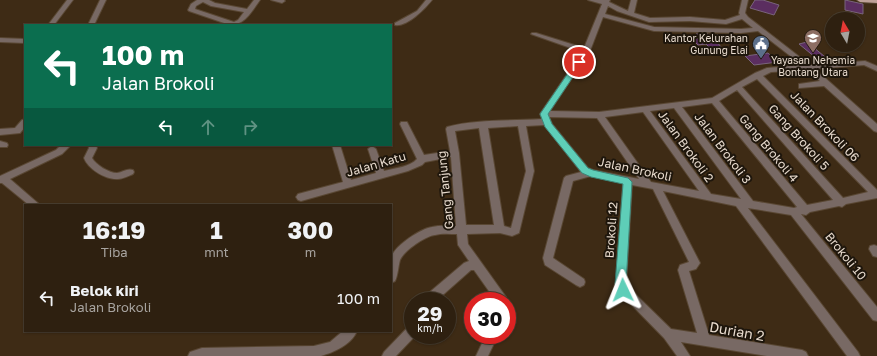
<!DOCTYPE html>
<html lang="id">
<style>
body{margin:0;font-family:"Golos Text",sans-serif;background:#362819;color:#f1f3f6;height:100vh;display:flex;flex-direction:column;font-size:15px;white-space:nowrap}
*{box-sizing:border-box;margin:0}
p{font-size:13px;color:#a7a39f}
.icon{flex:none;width:22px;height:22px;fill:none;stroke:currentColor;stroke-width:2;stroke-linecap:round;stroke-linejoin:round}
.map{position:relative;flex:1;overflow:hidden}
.side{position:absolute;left:24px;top:204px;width:368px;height:128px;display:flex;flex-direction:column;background:#2e2010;border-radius:0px;box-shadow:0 1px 3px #0004,0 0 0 1px #493e30}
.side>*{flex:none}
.guide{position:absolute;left:24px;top:24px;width:368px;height:122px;border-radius:0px;box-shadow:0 1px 3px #0004,0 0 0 1px #493e30;background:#0b6e4f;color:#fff;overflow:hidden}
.needle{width:26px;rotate:350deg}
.controls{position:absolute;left:825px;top:12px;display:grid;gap:8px}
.controls a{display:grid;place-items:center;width:40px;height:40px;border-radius:50%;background:#2e2010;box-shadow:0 1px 3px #0004,0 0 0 1px #493e30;font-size:20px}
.speed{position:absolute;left:404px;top:292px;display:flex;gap:8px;font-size:20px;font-weight:700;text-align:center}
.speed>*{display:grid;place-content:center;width:52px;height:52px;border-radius:50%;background:#2e2010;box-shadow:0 1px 3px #0004,0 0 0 1px #493e30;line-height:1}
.speed small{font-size:10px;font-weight:400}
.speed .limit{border:6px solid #d22;background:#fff;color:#111}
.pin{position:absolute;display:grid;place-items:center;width:34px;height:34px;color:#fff;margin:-17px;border:2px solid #fff;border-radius:50%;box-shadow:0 1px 4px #0007}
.me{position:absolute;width:44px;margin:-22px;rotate:358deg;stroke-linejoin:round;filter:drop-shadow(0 0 3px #0008)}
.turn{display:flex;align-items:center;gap:14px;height:84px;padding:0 12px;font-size:18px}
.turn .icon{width:52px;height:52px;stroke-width:2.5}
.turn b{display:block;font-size:28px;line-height:34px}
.lanes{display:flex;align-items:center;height:38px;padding:0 12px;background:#0003;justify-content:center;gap:20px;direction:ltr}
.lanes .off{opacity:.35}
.eta{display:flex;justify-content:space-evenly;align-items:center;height:68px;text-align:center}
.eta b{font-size:24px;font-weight:700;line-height:28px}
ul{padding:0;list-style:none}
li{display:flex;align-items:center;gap:12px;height:52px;padding:0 12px}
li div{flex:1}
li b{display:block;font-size:15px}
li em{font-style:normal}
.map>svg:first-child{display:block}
.building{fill:#5b2e60;stroke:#79647c}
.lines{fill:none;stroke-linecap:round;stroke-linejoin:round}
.minor-casing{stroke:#594733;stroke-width:2}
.major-casing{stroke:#594733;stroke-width:2}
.minor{fill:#786964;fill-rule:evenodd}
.major{fill:#bfa198;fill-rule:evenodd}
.route{fill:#5eceb8;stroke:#3d8678}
.labels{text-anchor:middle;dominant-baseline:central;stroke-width:4;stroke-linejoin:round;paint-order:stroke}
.far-poi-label{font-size:10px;fill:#e8dbce;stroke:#1e160c;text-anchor:end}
.street-label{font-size:12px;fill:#e8dbce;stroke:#1e160c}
.near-street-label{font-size:14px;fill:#e8dbce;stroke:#1e160c}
</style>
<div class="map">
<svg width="877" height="356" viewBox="0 0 877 356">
<rect width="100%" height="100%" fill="#3e2b15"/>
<g class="building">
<path d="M755,0H763L779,5L774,15L750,8Z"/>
<path d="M845,0L863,4V14L845,10Z"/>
<path d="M696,34H708L711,36L718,35L724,41L717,42L721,47L710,48L706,44L698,45L692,39L700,38Z"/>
<path d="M807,42L830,61L821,62L799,44Z"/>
<path d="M768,53L778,62L754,65L745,56Z"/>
</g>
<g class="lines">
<defs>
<g id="minor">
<path d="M67,0H73L54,25H48Z"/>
<path d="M100,0H106L94,25H88Z"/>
<path d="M197,0H209L215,3L247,9L254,0H260C252,11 245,25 230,25L189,11L188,10L191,4ZM203,2L211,6L244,12L238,20L234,22L195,9L196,6Z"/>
<path d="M271,0H284L285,1L282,3Z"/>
<path d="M426,0H432C425,9 407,27 395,25V23L417,11Z"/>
<path d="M588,0H610L609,2L628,11L631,0H637L634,13L650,18L690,17L725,20L740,15L739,13L742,0H748L745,13L748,17L810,65L865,61L877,66V71L864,65L815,69L877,124V132L874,131L824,86L799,88V84L820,81L807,70L771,72L763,76L877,190V198L846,204L842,207L839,206L810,212L806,215L801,214L877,307V321L873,320L791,215L748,208L858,352L860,356H847L736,206L663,191L700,263L696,269L689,271L709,335L802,350L806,352L808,356H767L681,342L690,356H677L664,338L617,290L616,287L623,183L591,176L573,181L553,258L584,279L585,282L584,285L580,287L576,285L545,265L543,258L564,178L566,176L581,172L544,125L526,126L534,171L519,233L512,236L500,233L467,234L468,244L506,297L507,301V302L496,301L474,270H471L436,301H423L424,297L464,263L469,261L458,245L457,234C450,234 442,233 435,235C425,236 404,251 400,260C398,267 398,275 395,281L391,283C391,275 389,265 391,258C394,246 420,229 432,227C440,225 448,226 456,226L451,157L425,162L422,165L408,171L301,201L298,200L296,197L298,194L343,182L332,145H340L351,180L376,173L368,149L372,146L376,149L384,171C395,168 410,167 417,159L400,124L401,122H407L424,155L450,151L446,129L447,127C474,119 514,121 542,119L540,114L582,52L531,34L532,33H536L584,48L602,4ZM608,6L617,11L649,22L690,21L726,24L742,19L753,28L741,29L654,27L605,14ZM603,17L654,31L741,33L758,31L802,65L767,68L755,73L712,98L599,112L550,111L590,51ZM757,79L868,192L843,198L742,87ZM737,90L833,200L807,205L719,101ZM712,103L797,207L794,208L753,201L682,107ZM674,108L741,199L711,194L650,111ZM643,112L699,191L651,182L605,117ZM549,117L597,118L639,179L593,170L588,168L552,124ZM518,126L526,171L511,228L504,226L488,128ZM479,128L494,225H466L459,153L455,131ZM632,185L653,189L689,262L680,265L678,270L697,333L671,329L626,285Z"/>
<path d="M0,38L25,39V43L0,42Z"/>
<path d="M25,119V127L20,133L0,135V129L15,128L22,120Z"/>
<path d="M0,141L7,143L8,145L7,147H0Z"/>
<path d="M61,145H71L62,154L10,179L40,205H29L2,183H0V176L56,150Z"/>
<path d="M88,145H96L97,148L92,158C96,165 109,173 117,173C123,172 127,168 133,170L134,172L133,174C128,176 123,179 118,179C106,180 88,169 84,158L89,148Z"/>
<path d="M874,245L877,246V257L873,256L869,249L870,246Z"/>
<path d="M413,325V335H416L396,356H382L384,352L409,326Z"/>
<path d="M343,331H357C351,345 334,352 321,356H188L190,352L202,348L314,346L330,342Z"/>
<path d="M486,335H498L488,356H476Z"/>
</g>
<path id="major" d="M857,0H877V3L860,2Z"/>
</defs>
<use href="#minor" class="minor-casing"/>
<use href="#major" class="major-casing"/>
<use href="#minor" class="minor"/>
<use href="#major" class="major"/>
</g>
<path class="route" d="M579,59L583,62L548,114L552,124L588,168L593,170L628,178L632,182L626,284L628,290L626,293L623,295L619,293L615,284L623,184L591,177L582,173L545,127L540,114L577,60Z"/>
<defs>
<symbol id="school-pin" viewBox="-11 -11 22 30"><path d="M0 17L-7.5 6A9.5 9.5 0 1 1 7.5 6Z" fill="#8d6e63" stroke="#1e160c"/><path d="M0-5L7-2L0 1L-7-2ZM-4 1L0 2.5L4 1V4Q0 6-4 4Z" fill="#fff"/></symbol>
<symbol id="civic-pin" viewBox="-11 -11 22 30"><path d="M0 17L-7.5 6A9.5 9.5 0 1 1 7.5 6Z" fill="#5c6f8a" stroke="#1e160c"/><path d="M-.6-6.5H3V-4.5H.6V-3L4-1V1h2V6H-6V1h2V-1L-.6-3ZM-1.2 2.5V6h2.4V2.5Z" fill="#fff"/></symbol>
</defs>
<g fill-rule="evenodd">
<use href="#school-pin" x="803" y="28" width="20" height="27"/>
<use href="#civic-pin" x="751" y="34" width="20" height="27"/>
</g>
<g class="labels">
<g class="far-poi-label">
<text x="748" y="38">Kantor Kelurahan<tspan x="748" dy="12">Gunung Elai</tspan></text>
<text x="813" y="60" text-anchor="middle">Yayasan Nehemia<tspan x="813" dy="12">Bontang Utara</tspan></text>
</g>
<g class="street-label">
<text transform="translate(825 126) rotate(46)">Jalan Brokoli 06</text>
<text transform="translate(799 137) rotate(48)">Gang Brokoli 5</text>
<text transform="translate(686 146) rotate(54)">Jalan Brokoli 2</text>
<text transform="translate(723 148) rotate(53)">Jalan Brokoli 3</text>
<text transform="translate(769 148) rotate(50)">Gang Brokoli 4</text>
<text transform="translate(376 164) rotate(-16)">Jalan Katu</text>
<text transform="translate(635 169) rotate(12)">Jalan Brokoli</text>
<text transform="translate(445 190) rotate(-96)">Gang Tanjung</text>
<text transform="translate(611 230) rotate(-86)">Brokoli 12</text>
<text transform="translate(846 256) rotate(51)">Brokoli 10</text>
</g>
<g class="near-street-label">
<text transform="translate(737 331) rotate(10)">Durian 2</text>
</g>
</g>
</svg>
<div class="controls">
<a><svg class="needle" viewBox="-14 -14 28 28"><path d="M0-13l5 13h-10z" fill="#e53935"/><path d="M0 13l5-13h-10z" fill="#a7a39f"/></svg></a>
</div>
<div class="speed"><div>29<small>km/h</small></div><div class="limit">30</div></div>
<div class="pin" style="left:579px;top:62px;background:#d93025"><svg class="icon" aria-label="arrive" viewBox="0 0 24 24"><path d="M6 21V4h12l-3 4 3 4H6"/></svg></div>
<svg class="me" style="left:623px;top:290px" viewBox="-20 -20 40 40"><path d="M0-17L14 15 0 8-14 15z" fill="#5eceb8" stroke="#fff" stroke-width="4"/></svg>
<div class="guide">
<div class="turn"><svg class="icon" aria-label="left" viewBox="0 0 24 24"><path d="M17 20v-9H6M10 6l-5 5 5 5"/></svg><div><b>100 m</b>Jalan Brokoli</div></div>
<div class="lanes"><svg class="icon" aria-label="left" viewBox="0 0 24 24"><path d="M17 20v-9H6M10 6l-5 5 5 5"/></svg><svg class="icon off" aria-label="ahead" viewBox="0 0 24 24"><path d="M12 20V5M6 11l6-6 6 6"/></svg><svg class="icon off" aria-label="right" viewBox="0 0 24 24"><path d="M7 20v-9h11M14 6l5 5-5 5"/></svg></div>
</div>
<section class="side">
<div class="eta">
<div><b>16:19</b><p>Tiba</p></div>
<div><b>1</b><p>mnt</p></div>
<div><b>300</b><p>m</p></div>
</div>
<ul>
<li><svg class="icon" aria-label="left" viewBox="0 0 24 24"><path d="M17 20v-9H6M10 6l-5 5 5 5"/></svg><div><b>Belok kiri</b><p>Jalan Brokoli</p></div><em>100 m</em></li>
</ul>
</section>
</div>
